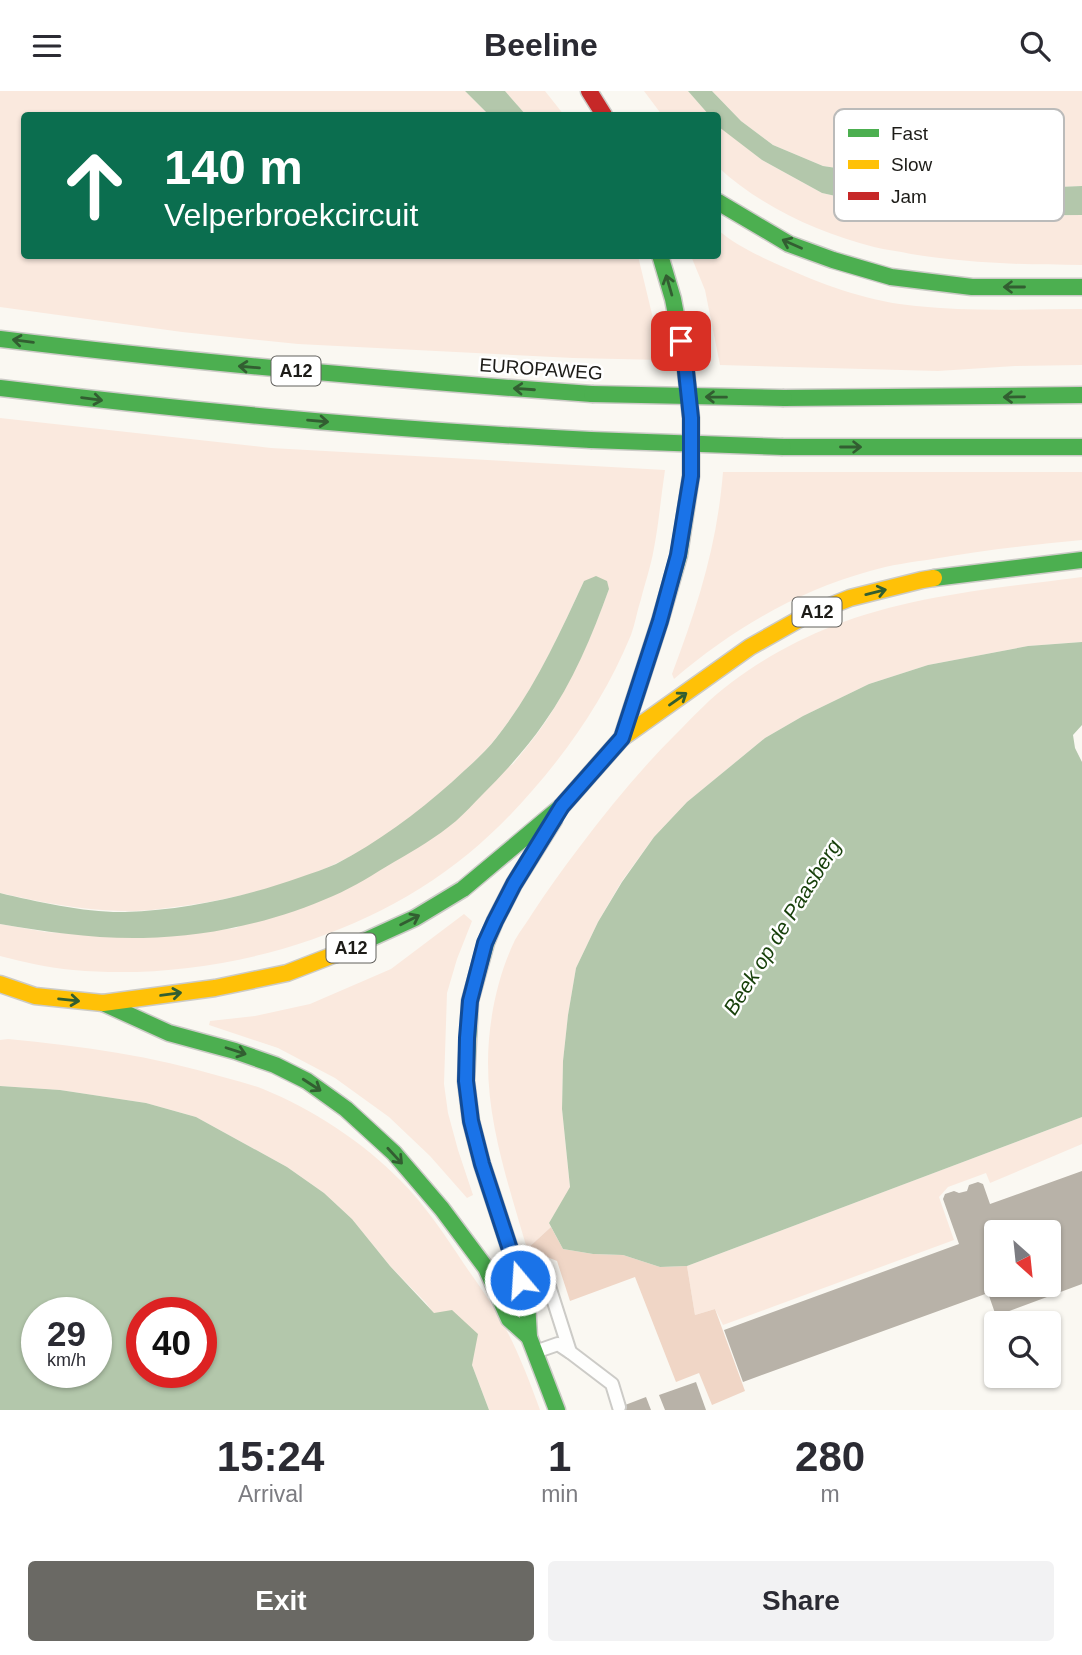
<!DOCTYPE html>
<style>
body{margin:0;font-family:Arial,sans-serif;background:#f2f2f3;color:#2b2b33;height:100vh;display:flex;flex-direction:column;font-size:26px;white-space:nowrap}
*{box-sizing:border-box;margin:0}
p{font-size:23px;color:#7c7c81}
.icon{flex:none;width:38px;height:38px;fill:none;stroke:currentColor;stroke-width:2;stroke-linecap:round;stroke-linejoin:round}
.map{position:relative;height:1319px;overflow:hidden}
.side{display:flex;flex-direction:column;background:#fff;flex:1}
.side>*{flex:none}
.hud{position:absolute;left:21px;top:21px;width:700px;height:147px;border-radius:7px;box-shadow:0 2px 5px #0004;background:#0b6e4f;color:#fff;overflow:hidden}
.needle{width:46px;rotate:153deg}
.tools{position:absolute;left:984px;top:1129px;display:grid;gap:14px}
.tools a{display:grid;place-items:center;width:77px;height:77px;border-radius:7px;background:#fff;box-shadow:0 2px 5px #0004;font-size:35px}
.speed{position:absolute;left:21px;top:1206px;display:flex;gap:14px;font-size:35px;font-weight:700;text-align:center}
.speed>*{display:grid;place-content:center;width:91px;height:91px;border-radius:50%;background:#fff;box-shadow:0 2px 5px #0004;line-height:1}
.speed small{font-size:18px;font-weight:400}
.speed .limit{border:10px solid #d22;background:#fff;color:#111}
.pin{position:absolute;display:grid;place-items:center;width:60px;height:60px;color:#fff;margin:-30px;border-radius:14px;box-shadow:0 4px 10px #0006}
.me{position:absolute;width:77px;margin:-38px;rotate:342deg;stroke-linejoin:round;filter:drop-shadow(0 0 5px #0008)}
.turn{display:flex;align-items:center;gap:24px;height:147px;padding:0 28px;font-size:32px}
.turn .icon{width:91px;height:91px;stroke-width:2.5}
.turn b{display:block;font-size:49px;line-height:60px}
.eta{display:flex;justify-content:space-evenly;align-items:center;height:119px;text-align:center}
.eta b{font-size:42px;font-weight:800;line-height:49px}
.button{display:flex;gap:14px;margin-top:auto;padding:14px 28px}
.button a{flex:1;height:80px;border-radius:7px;background:#6a6964;color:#fff;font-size:28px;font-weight:800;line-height:80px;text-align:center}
.button a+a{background:#f2f2f3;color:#2b2b33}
header{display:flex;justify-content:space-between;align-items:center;height:91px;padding:0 28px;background:#fff;font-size:32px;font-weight:800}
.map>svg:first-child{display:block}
.green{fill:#fae9de}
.forest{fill:#f0d6c6}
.water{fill:#b3c7ab;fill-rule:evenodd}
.building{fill:#b8b2a8;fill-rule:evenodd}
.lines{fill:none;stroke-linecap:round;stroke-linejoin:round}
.lane-casing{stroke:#cccbc7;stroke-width:16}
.fast-casing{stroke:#cccbc7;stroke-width:19}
.slow-casing{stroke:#cccbc7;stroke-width:19}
.jam-casing{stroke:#cccbc7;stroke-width:19}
.lane{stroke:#fefefd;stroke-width:12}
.fast{stroke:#4caf50;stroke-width:16}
.slow{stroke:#ffc107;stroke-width:16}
.jam{stroke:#c62828;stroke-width:16}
.fast-bridge-casing{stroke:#cccbc7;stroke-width:19;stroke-linecap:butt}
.fast-bridge{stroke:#4caf50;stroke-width:16}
.oneway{stroke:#325e31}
.route-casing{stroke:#114b97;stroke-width:18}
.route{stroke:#1a73e8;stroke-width:12}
.labels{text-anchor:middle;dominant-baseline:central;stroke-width:5;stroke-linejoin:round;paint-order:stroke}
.shield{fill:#fff;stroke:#61605d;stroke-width:2}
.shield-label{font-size:18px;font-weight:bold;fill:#1d1c18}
.street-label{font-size:19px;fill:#1d1c18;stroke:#fff}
.water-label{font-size:21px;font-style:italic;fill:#163f09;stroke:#fff}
.key{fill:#fff;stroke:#bbbbba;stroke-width:2}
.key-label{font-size:19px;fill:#1d1c18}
</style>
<header><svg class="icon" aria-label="menu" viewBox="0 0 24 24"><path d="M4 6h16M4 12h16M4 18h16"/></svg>Beeline<svg class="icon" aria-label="search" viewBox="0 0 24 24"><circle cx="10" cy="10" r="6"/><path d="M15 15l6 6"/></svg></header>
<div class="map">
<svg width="1082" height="1319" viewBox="0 0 1082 1319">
<rect width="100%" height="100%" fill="#faf8f2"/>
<g class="green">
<path d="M0,0H465L489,24H24V164L638,165L663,269L573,267L298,253L182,241L0,216Z"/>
<path d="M505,0H545L564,24H526Z"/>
<path d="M644,0H688L709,24H662Z"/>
<path d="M712,0H1082V95L1034,97L924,90L823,75L773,54L741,30Z"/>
<path d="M718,34L762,69L822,102L926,125L1082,124V174C1025,174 967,172 911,163C898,160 886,159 874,156C818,142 760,115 718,76Z"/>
<path d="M718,139C738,156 763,167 788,178C828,196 872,211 916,215C971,221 1027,218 1082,218V274L1015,275L938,280L720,274L705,199L691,165L718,164Z"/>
<path d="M0,327L271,357L665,379C661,405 659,431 654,457C651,475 645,492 641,508C637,520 635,533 631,544C612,590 586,633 556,671C530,704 501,736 468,763C362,850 209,891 73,879C48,877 24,871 0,865V833L46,841L141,847L236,837L513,673C524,659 536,645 546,630C573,589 592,544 609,498L584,490C559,544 534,600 496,647C483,664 466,678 451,692C416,724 377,754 333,774C290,794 237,807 190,814C168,817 143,821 121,820C80,819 40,811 0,802Z"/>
<path d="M723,381H1082V449C1032,454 983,459 933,468C912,471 890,474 870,480C797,500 731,539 674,588L672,583C698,514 717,455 723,381Z"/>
<path d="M1082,486V551L1028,555L928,574L869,593L803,625L765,647L687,711L654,746L622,790L598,831L576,877L568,924L563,970L562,1018L570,1097L549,1132L551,1136L527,1158C510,1098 488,1036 488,972C488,932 497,886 515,849C520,840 527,831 532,823C547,800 562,779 578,758C608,718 639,680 674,645C693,626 710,607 732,591C761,569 799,548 833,535C912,504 999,497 1082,486Z"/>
<path d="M464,823L472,830L457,868L447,902L444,993L448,1022L458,1059L473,1104L467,1107L430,1065L389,1026L335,987L278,957L209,934L210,930L255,925L310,913L391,878Z"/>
<path d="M8,948C81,955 153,965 223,986C236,990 251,993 263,998C312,1018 363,1051 400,1089C425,1114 445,1144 464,1173C475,1189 487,1205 497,1222C515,1252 528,1286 540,1319H489L472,1274L426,1212L390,1175L352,1128L324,1102L287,1076L196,1026L146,1012L60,999L0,995V949Z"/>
<path d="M1082,1026V1053L990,1092L986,1082L948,1096L939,1106L954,1149L723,1234L715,1218L695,1224L687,1175Z"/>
</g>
<path class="forest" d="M551,1136L563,1158L593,1163L623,1164L660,1176L687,1175L695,1224L715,1218L745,1300L712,1314L699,1282L676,1291L635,1186L570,1210L557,1170L527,1158Z"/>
<g class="water">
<path d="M465,0H505L526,24H489Z"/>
<path d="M688,0H712L741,30L773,54L823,75L924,90L1034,97L1082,95V124L926,125L822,102L762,69L719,36L718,34V24H709Z"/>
<path d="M596,485L607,490L609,498C592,545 573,591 544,632C526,658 505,681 482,704C473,713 465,722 456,730C437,746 415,759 394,771C374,783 354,796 333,805C274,831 208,846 143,847C95,848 46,841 0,833V802C37,811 88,822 125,821C185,819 245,806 301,786C312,782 325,778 336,773C378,751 416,723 452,691C467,677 484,663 497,646C534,599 559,544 584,490Z"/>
<path d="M1082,551V634L1073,644L1075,657L1082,671V1026L687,1175L660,1176L623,1164L593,1163L563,1158L549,1132L570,1096L562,1018L563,970L568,924L576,877L598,831L622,791L654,746L687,711L765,647L803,625L869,593L928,574L1028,555Z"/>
<path d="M0,995L60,999L146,1012L196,1026L287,1076L324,1102L352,1128L390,1175L434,1222L452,1219L478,1243L472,1274L489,1319H0ZM37,1222H96V1281H37ZM142,1222H201V1281H142Z"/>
</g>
<g class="building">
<path d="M1082,1080V1193L996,1225L988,1202L743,1291L724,1239L959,1153L943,1108L945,1103L954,1100L959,1102L967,1100L969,1094L978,1091L983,1093L990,1113ZM996,1141H1048V1194H996Z"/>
<path d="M696,1291L706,1319H665L659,1304Z"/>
<path d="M646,1306L651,1319H612Z"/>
</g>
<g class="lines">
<defs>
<g id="lane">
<path d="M522,1173L548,1192L570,1261"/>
<path d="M535,1261L558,1253L570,1261L612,1293L619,1316"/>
</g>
<g id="fast">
<path d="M718,111L789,153L833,169L891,186L972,196H1082"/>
<path d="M0,248C197,272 394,289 592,303"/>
<path d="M0,297C197,321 393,339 591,349"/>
<path d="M784,307L1082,304"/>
<path d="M783,356H1082"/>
<path d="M934,487L1082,469"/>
<path d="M554,729L514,793L495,830L486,852L470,910L466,990L471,1030L482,1073L527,1210L529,1246L557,1319"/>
<path d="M336,863L415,827L463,798L562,715L622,647L660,530L679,464L691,385V327L685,271L673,208L660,164"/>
<path d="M103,912L169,942L235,960L275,974L307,990L346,1018L394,1062L442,1118L486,1177L509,1228L529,1246"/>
</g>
<g id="slow">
<path d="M622,647L750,556L805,525L850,507L922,489L934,487"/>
<path d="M0,893L35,905L103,912L215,897L287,882L336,863"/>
</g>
<path id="jam" d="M589,0L604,24"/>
</defs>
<use href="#lane" class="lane-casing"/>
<use href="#fast" class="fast-casing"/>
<use href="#slow" class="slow-casing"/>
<use href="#jam" class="jam-casing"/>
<use href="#lane" class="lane"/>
<use href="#fast" class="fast"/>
<use href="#slow" class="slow"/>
<use href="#jam" class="jam"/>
<defs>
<g id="fast-bridge">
<path d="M592,303L784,307"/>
<path d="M591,349L783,356"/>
</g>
</defs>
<use href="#fast-bridge" class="fast-bridge-casing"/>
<use href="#fast-bridge" class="fast-bridge"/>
</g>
<defs><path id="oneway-shaft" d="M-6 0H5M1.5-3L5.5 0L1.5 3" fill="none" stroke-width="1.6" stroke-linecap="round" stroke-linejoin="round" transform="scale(1.75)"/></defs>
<g class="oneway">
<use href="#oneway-shaft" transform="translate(792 153) rotate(-156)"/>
<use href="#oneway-shaft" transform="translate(669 194) rotate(-106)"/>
<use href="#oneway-shaft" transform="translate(1014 196) rotate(-180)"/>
<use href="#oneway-shaft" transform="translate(23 250) rotate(-173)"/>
<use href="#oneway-shaft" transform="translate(249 276) rotate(-175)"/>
<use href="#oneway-shaft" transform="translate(524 298) rotate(-176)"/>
<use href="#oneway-shaft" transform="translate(716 306) rotate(-179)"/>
<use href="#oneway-shaft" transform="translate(1014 306) rotate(179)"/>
<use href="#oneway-shaft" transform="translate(92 308) rotate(7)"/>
<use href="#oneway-shaft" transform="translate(318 330) rotate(5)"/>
<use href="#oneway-shaft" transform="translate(851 356)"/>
<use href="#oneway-shaft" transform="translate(876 501) rotate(-14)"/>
<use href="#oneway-shaft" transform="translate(678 608) rotate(-35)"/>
<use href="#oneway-shaft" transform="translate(410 829) rotate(-27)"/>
<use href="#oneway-shaft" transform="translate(171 903) rotate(-8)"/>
<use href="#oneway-shaft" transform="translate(69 909) rotate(6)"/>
<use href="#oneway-shaft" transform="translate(236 960) rotate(18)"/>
<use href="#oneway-shaft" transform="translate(312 994) rotate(33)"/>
<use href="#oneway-shaft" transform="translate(395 1065) rotate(47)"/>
</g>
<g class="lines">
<defs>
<path id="route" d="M520,1189L482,1073L471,1030L466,990L467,947L470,910L485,852L495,830L514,793L562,715L622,647L660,530L678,464L691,385V327L685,271L681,250"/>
</defs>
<use href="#route" class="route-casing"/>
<use href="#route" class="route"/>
</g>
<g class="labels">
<g class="shield">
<rect x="271.5" y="265.5" width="49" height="29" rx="5"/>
<rect x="792.5" y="506.5" width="49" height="29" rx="5"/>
<rect x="326.5" y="842.5" width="49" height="29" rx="5"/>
</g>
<g class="shield-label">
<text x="296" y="280">A12</text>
<text x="817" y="521">A12</text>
<text x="351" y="857">A12</text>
</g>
<g class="street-label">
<text transform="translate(541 278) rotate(4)">EUROPAWEG</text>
</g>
<g class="water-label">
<text transform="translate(782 836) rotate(-58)">Beek op de Paasberg</text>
</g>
</g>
<rect x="834" y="18" width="230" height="112" rx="10" class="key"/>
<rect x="848" y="38" width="31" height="8" fill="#4caf50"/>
<rect x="848" y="69" width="31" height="9" fill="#ffc107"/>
<rect x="848" y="101" width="31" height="8" fill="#c62828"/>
<g class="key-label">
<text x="891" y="49">Fast</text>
<text x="891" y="80">Slow</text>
<text x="891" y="112">Jam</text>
</g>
</svg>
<div class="tools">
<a><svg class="needle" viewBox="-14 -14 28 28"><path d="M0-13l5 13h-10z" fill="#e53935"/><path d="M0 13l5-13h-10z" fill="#7c7c81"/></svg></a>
<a><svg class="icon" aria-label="search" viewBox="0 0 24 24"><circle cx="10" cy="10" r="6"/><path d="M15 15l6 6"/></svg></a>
</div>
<div class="speed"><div>29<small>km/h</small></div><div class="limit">40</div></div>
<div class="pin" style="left:681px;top:250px;background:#d93025"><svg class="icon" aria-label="arrive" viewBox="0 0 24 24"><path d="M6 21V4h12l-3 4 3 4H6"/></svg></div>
<svg class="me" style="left:520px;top:1189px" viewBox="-20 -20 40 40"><circle r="17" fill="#1a73e8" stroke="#fff" stroke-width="3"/><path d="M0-11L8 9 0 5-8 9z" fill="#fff"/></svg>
<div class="hud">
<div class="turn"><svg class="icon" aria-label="ahead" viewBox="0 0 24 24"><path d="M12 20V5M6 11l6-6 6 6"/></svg><div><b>140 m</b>Velperbroekcircuit</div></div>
</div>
</div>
<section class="side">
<div class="eta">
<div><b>15:24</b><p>Arrival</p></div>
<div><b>1</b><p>min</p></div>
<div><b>280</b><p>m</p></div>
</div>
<div class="button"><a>Exit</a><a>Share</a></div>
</section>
